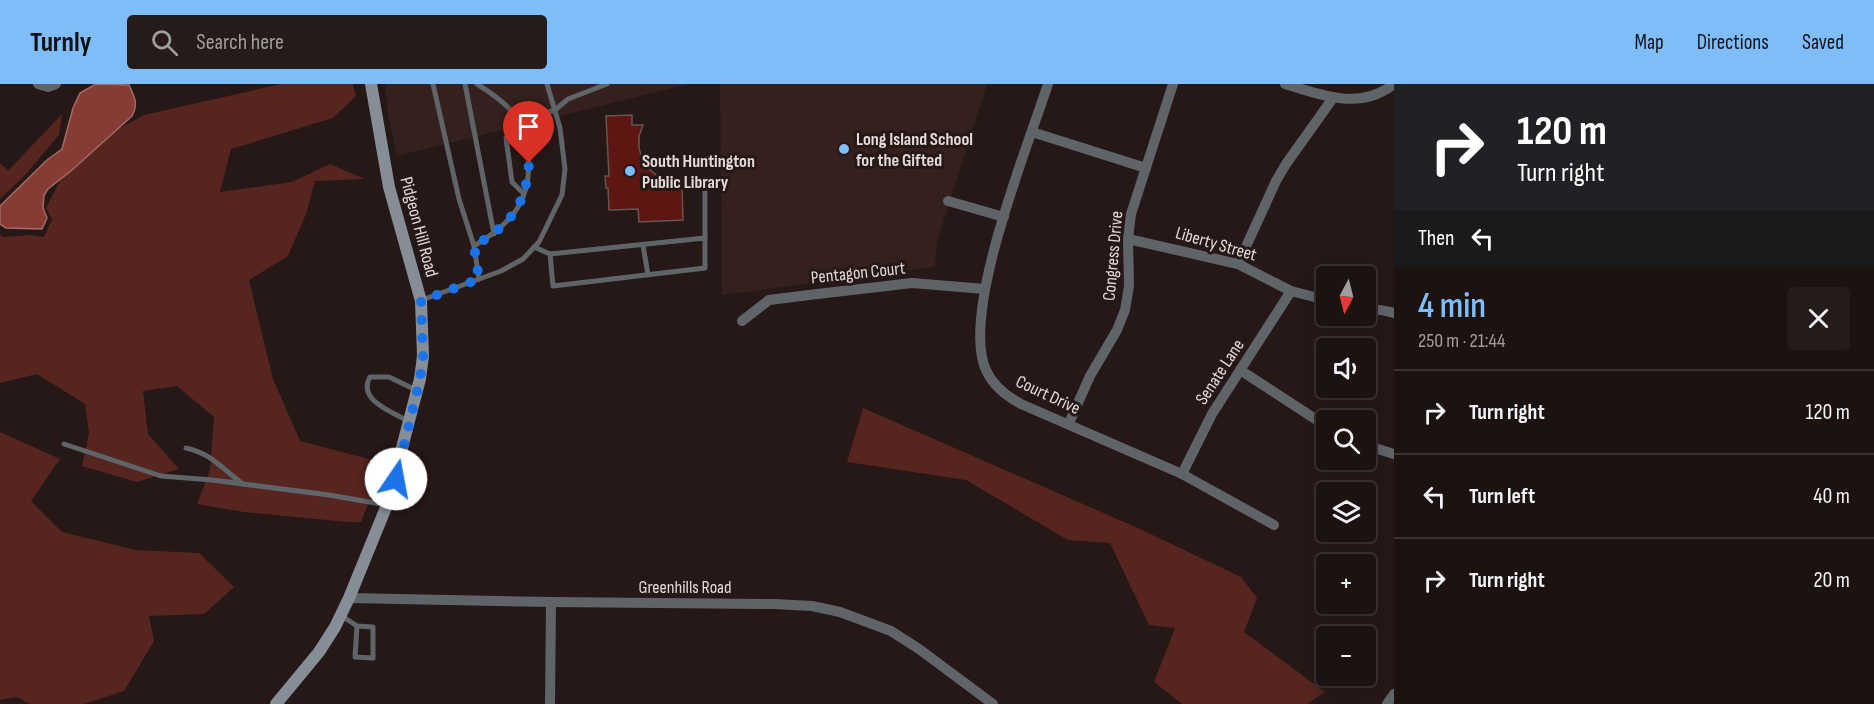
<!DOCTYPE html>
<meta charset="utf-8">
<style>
body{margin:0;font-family:"Sofia Sans Condensed",sans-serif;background:#251b19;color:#f1f3f6;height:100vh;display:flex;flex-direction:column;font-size:22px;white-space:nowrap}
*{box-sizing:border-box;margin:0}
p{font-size:20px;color:#a09e9f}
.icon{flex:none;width:33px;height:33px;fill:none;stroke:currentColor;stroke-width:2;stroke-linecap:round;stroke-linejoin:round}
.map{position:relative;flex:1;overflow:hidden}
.details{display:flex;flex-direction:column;background:#1c1210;width:480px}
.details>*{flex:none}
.top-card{background:#202124;color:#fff;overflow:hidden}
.needle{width:39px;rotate:187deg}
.tools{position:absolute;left:1316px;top:182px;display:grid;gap:12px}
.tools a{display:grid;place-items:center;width:60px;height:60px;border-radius:6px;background:#1c1210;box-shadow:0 3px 15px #0003,0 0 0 2px #3a3230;font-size:30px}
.pin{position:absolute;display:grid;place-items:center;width:51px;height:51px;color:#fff;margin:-62px -26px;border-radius:50% 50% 50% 0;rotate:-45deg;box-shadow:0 0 6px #0007}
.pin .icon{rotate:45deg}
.me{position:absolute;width:66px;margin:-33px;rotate:12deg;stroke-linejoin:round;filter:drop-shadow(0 0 4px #0008)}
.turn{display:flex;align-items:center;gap:21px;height:126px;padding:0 24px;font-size:27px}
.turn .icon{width:78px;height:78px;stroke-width:2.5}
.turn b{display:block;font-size:42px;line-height:51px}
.then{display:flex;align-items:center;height:57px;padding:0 24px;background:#0003;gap:12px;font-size:22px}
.round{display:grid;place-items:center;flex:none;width:63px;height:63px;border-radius:6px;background:#251b19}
.summary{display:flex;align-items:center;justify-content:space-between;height:102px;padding:0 24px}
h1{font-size:36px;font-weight:600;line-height:45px;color:#7ebdf9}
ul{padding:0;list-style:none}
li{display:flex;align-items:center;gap:18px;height:84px;padding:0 24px;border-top:2px solid #3a3230}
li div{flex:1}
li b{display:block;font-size:22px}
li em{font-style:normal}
header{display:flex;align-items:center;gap:36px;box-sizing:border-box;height:84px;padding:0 30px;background:#7ebdf9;color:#111}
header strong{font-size:28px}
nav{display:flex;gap:33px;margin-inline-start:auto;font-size:21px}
.search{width:420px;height:54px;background:#251b19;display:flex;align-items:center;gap:15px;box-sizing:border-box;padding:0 21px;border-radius:6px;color:#a09e9f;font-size:22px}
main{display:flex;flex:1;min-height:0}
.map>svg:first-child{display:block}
.built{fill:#34201d}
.green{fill:#56251f}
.water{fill:#863c34;stroke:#a26b65;stroke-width:1.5}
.building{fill:#5d1612;stroke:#665552;stroke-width:1.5}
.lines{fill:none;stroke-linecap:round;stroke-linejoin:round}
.lane{stroke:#5f6469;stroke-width:5}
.street{stroke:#5f6469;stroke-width:10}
.secondary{stroke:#858e96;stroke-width:12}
.route{stroke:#1a73e8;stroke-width:10;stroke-dasharray:0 18}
.poi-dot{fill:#7ebdf9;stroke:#261816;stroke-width:2}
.labels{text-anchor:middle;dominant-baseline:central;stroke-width:6;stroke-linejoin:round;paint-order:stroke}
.poi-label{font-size:18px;font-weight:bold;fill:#e3d9d7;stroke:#261816;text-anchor:start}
.street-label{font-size:18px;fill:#e3d9d7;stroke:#261816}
</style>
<header>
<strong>Turnly</strong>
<div class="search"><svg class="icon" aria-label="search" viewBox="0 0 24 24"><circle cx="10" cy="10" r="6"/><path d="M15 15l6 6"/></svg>Search here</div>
<nav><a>Map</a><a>Directions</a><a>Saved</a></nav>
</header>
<main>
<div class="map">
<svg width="1394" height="620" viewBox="0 0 1394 620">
<rect width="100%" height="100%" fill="#261816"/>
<g class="built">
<path d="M385,0H689L397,72L388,30Z"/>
<path d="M720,0H987L937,158L935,183L722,211Z"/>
</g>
<g class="green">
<path d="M281,0H353L356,12L333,34L231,65L220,108L292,98L330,80L365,95L315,97L306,130L288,172L249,196L273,295L300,357L384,379L361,438H347L244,428L197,420L210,386L214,333L177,302L143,307L148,350L179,385L137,398L82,382L89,349L85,320L37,290L0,299V150L3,153L30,151L44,153L52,135L46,124L66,85L111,49L144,31Z"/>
<path d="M62,30L59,51L25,91L0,115V79L8,87Z"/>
<path d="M863,324L1140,445L1241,493L1257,514L1244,548L1325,608L1307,620H1182L1154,598L1175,544L1149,541L1110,459L1068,456L966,396L847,378Z"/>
<path d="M0,348L60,375L31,417L62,448L135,466L199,469L234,503L204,530L149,532L154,557L124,607L84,620H30L17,613L0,616Z"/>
</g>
<path class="water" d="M96,0L129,1C134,12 139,20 132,32L72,86L48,105L44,111L43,124L47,134L42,145L6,144L0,140V122L47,76L62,65L73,24L80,9Z"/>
<path class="building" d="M632,31V41H643L639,52V64L642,75L648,84L655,90L663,92V102L682,101L683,136L639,138L638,125L609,126L608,104H606L605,92H609L606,32Z"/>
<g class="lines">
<g class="lane">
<path d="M433,0L459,115L474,162L479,195"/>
<path d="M465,0L494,150"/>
<path d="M523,109L512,98L506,54L518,37L555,26L568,15L607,0"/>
<path d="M643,161L648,191"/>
<path d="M474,162C513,139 533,115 528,68C527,62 527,55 525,49C519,29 495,11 477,0"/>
<path d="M534,163L550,170L553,202L705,184V108"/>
<path d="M550,170L705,154"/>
<path d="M422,216L501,187L523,175L539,158L562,111L565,85L560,44L547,0"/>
<path d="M408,337C392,328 357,316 370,293H389L416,306"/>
<path d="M64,360L161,392L212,396L329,411L387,421"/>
<path d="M186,364C213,370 222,385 243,400"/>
<path d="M342,532L357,542L373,543V574L355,573L357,542"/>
</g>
<g class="street">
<path d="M38,0L48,3L56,0"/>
<path d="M1048,0C1028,62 960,229 986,286C993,302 1006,312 1021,320L1182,390L1274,441"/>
<path d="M1285,0C1322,11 1360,27 1394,0"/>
<path d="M1032,48L1146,84"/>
<path d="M948,117L1004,133"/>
<path d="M1128,155L1238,180L1291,207L1326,216"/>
<path d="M1238,180L1276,97L1286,80L1333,14"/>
<path d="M1365,226H1381L1394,229"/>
<path d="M742,237L769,216L809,211L912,199L985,205"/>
<path d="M1240,286L1326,342"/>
<path d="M1069,339L1090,292L1117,246L1125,226L1129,202L1128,155L1131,130L1173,0"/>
<path d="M1365,361L1394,370"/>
<path d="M1182,390L1212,330L1291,207"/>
<path d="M349,514L551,518L774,520L812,522L840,528L891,547L919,565L993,620"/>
<path d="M550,620L551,518"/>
<path d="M1387,620L1394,610"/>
</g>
<path class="secondary" d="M276,620L319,568L335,543L349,514L387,421L420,295L423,272L421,217L389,103L371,0"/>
</g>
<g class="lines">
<path class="route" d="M396,395L420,295L423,272L421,217L479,195L474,162C510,141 526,122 529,79"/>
</g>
<g class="poi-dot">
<circle cx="844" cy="65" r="6"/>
<circle cx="630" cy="87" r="6"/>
</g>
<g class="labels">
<g class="poi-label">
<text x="856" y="55">Long Island School<tspan x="856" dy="21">for the Gifted</tspan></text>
<text x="642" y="77">South Huntington<tspan x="642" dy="21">Public Library</tspan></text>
</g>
<g class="street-label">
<text transform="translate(419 143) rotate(75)">Pidgeon Hill Road</text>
<text transform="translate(1216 160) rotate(16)">Liberty Street</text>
<text transform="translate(1113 172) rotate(-85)">Congress Drive</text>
<text transform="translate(858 189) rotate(-6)">Pentagon Court</text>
<text transform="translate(1220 288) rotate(-57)">Senate Lane</text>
<text transform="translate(1048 311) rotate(25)">Court Drive</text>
<text x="685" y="503">Greenhills Road</text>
</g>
</g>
</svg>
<div class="tools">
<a><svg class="needle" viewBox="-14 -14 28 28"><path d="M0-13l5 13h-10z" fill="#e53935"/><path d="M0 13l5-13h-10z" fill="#a09e9f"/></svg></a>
<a><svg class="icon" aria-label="sound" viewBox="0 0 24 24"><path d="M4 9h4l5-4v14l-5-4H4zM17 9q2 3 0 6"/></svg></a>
<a><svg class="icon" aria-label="search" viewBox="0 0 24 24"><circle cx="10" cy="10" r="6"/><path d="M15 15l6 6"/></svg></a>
<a><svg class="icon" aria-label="layers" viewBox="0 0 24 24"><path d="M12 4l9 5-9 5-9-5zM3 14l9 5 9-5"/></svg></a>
<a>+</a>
<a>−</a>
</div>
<div class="pin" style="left:529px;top:79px;background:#d93025"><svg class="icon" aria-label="arrive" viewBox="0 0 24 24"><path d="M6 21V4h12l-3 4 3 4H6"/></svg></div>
<svg class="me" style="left:396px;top:395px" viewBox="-20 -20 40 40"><circle r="19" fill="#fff"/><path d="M0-13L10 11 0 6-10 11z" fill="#1a73e8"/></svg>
</div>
<section class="details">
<div class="top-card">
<div class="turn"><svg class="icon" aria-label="right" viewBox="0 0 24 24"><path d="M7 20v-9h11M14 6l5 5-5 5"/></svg><div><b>120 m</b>Turn right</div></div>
<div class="then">Then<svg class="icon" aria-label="left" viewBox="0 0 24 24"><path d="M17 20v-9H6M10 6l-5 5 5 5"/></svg></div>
</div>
<div class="summary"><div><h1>4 min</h1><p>250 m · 21:44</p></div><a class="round"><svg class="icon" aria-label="close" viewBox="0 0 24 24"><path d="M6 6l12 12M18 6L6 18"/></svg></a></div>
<ul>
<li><svg class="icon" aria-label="right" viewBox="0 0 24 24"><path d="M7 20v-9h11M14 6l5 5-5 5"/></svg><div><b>Turn right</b></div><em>120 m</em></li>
<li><svg class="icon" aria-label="left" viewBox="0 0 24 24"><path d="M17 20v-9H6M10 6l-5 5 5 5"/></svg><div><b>Turn left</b></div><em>40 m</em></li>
<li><svg class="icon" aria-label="right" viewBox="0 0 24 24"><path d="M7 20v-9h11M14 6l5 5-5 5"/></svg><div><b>Turn right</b></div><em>20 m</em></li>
</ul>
</section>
</main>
